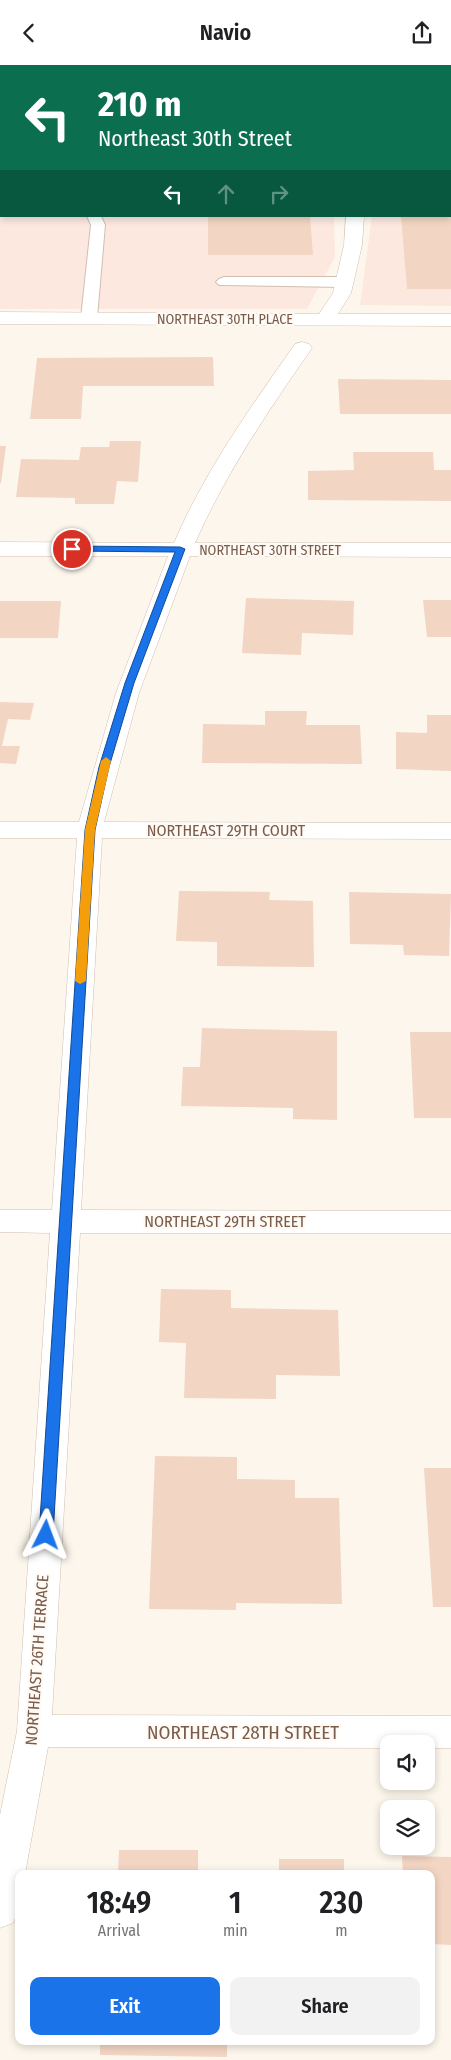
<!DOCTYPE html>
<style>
body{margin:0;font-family:"Fira Sans Condensed",sans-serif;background:#f2f2f2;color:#202124;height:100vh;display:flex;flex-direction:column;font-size:19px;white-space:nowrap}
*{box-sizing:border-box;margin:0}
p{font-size:16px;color:#757577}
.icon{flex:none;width:28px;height:28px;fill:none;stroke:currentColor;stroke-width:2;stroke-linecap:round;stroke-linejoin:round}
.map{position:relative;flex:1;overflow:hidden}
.drawer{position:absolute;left:15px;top:1805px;width:420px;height:175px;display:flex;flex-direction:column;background:#fff;border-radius:10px;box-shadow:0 2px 8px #0003}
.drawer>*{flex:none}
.guide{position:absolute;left:0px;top:0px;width:451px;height:152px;box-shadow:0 2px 8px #0003;background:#0b6e4f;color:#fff;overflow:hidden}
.controls{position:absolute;left:380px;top:1670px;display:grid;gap:10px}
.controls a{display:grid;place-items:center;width:55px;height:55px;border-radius:10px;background:#fff;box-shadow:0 2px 8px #0003;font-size:25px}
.pin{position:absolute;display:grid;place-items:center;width:42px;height:42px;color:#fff;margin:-21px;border:2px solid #fff;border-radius:50%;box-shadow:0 1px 5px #0007}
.me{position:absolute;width:55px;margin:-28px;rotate:3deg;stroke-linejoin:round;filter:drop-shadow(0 0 4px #0008)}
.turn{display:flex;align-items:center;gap:18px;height:105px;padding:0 15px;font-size:22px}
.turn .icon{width:65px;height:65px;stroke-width:2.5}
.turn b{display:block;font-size:35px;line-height:42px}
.lanes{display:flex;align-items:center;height:48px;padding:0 15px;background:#0003;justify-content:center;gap:25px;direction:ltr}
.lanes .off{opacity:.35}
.eta{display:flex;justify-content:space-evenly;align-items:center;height:85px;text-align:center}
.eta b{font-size:30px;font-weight:600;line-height:35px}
.primary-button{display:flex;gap:10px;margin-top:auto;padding:10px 15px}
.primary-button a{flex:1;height:58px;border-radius:10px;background:#1a73e8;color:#fff;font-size:20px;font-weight:600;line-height:58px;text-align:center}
.primary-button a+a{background:#f2f2f2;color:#202124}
header{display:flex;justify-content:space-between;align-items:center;height:65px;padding:0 15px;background:#fff;font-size:22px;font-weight:600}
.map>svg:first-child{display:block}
.commercial{fill:#fde8e0}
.building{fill:#f3d5c3}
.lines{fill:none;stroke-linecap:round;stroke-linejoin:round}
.service-casing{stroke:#d1beb0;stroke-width:2}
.minor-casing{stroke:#d1beb0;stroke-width:1}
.primary-casing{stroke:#dad1cd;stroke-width:1}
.service{fill:#fff;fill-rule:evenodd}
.minor{fill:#fff;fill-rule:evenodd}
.primary{fill:#fbd9a5;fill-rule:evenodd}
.route{fill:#1a73e8;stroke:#114b97}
.slow{fill:#f59e0b}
.labels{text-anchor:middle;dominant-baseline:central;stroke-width:4.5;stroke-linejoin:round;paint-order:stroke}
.far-street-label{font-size:14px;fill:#7a5c4d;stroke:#fffaf3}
.street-label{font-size:16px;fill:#7a5c4d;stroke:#fffaf3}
.near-street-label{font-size:19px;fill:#7a5c4d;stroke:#fffaf3}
</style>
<header><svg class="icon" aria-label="back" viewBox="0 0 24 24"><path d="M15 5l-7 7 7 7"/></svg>Navio<svg class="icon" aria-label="share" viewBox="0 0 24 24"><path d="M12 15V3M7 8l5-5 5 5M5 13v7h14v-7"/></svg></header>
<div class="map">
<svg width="451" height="1995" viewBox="0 0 451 1995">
<rect width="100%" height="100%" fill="#fdf6ec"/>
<g class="commercial">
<path d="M0,0H451V54L450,1H1L0,54Z"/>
<path d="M0,98L1,151H334L335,192L307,244H0Z"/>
<path d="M450,102L451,241L360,240L372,151H450Z"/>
</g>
<g class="building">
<path d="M208,151H310L313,190H208Z"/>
<path d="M401,151H451V224H407Z"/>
<path d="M213,292L214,321H83L81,354H30L37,293Z"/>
<path d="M338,314L451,315V349H340Z"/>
<path d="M110,376H141L138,417L117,416L114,439H75V433L16,432L21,394L79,395L81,382H109Z"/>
<path d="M0,381H6L1,418H0Z"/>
<path d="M353,387H433L434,405H451V436L308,435V406L354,405Z"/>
<path d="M246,533L354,536L353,570L302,568L301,590L242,588Z"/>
<path d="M423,535H451V572H427Z"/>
<path d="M0,536H61L58,573H0Z"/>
<path d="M0,637L34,638L30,655L8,654L2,681H20L16,699L0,698Z"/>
<path d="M265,646H307L306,660H360L362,699L202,698L203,659L265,660Z"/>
<path d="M427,650H451V706L396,704V667L427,668Z"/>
<path d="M179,826L270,827L269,835L313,836L314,902L217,901V877L176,876Z"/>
<path d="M349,827L451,829L449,891L404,890L403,880L350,879Z"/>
<path d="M202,963L337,966V1055L293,1054V1043L181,1041L183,1002H200Z"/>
<path d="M410,967H451V1053H414Z"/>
<path d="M161,1224L231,1225V1243L338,1245L340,1311L276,1310V1334L184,1333L186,1278L159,1277Z"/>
<path d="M155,1391L237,1392V1414L295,1415V1433H339L342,1539L236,1538V1545L149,1544Z"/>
<path d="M424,1403H451V1542H433Z"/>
<path d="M119,1785H198V1809H118Z"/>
<path d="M402,1791L451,1792V1880L431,1879V1809H403Z"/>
<rect x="279" y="1794" width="65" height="15"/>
<path d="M100,1976H227V1992L100,1990Z"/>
</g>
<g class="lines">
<defs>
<g id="service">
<path d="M87,151H101L105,160L97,253L89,258L81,253L91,160Z"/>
<path d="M224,212H344L352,217L344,222L219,220L216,217L219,214Z"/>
</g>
<g id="minor">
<path d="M346,151H364L362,180L351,228L338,249H451V261L0,259V247L319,249L333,228L344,180Z"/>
<path d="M302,277L309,279L312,283C268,346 226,408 195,478H451V492L190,491L139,628L104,757L451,758V774L102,773L81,1145L451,1146V1168H80L52,1650L451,1651V1683H426V1679H389V1683L48,1682L25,1809H19V1844L13,1858L0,1863V1750L17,1666L50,1168L0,1167V1145H52L77,773H0V757H79L116,628L168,491H0V477L174,478C205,406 250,343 295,279Z"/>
</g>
<g id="primary">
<rect x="0" y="52" width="1" height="10"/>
<rect x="450" y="52" width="1" height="10"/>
<rect x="0" y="79" width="1" height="10"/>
<rect x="450" y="80" width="1" height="10"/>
</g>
</defs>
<use href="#service" class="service-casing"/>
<use href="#minor" class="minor-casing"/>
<use href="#primary" class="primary-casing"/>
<use href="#service" class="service"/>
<use href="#minor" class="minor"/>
<use href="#primary" class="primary"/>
</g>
<path class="route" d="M72,481L180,482L185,484L134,618L109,702L95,765L53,1470L51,1474H41L39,1470L85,765L99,702L125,618L175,487L69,486V482Z"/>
<path class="slow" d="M106,692L111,696L95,765L86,916L80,919L75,916L85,765L101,696Z"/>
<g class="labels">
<g class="far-street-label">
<text x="225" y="254">NORTHEAST 30TH PLACE</text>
<text x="270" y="485">NORTHEAST 30TH STREET</text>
</g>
<g class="street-label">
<text x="226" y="765">NORTHEAST 29TH COURT</text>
<text x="225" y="1156">NORTHEAST 29TH STREET</text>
<text transform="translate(37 1595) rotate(-86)">NORTHEAST 26TH TERRACE</text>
</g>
<g class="near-street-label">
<text x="243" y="1667">NORTHEAST 28TH STREET</text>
</g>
</g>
</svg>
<div class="controls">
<a><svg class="icon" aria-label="sound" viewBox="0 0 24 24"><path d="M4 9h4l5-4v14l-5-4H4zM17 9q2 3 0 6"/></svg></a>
<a><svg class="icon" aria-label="layers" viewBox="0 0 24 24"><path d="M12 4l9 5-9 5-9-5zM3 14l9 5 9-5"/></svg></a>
</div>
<div class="pin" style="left:72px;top:484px;background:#d93025"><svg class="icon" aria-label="arrive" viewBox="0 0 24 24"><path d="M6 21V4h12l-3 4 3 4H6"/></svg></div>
<svg class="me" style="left:46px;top:1470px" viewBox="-20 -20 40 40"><path d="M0-17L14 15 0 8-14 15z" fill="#1a73e8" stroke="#fff" stroke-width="4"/></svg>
<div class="guide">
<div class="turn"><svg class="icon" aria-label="left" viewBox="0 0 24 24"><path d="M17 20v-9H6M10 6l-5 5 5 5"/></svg><div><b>210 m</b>Northeast 30th Street</div></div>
<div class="lanes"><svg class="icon" aria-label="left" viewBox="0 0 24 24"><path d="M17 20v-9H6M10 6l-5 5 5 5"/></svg><svg class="icon off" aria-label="ahead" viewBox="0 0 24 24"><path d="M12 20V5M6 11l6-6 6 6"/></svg><svg class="icon off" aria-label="right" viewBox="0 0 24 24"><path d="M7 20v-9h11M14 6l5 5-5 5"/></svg></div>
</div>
<section class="drawer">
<div class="eta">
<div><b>18:49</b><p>Arrival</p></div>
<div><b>1</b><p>min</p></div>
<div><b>230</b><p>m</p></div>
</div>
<div class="primary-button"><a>Exit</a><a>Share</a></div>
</section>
</div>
